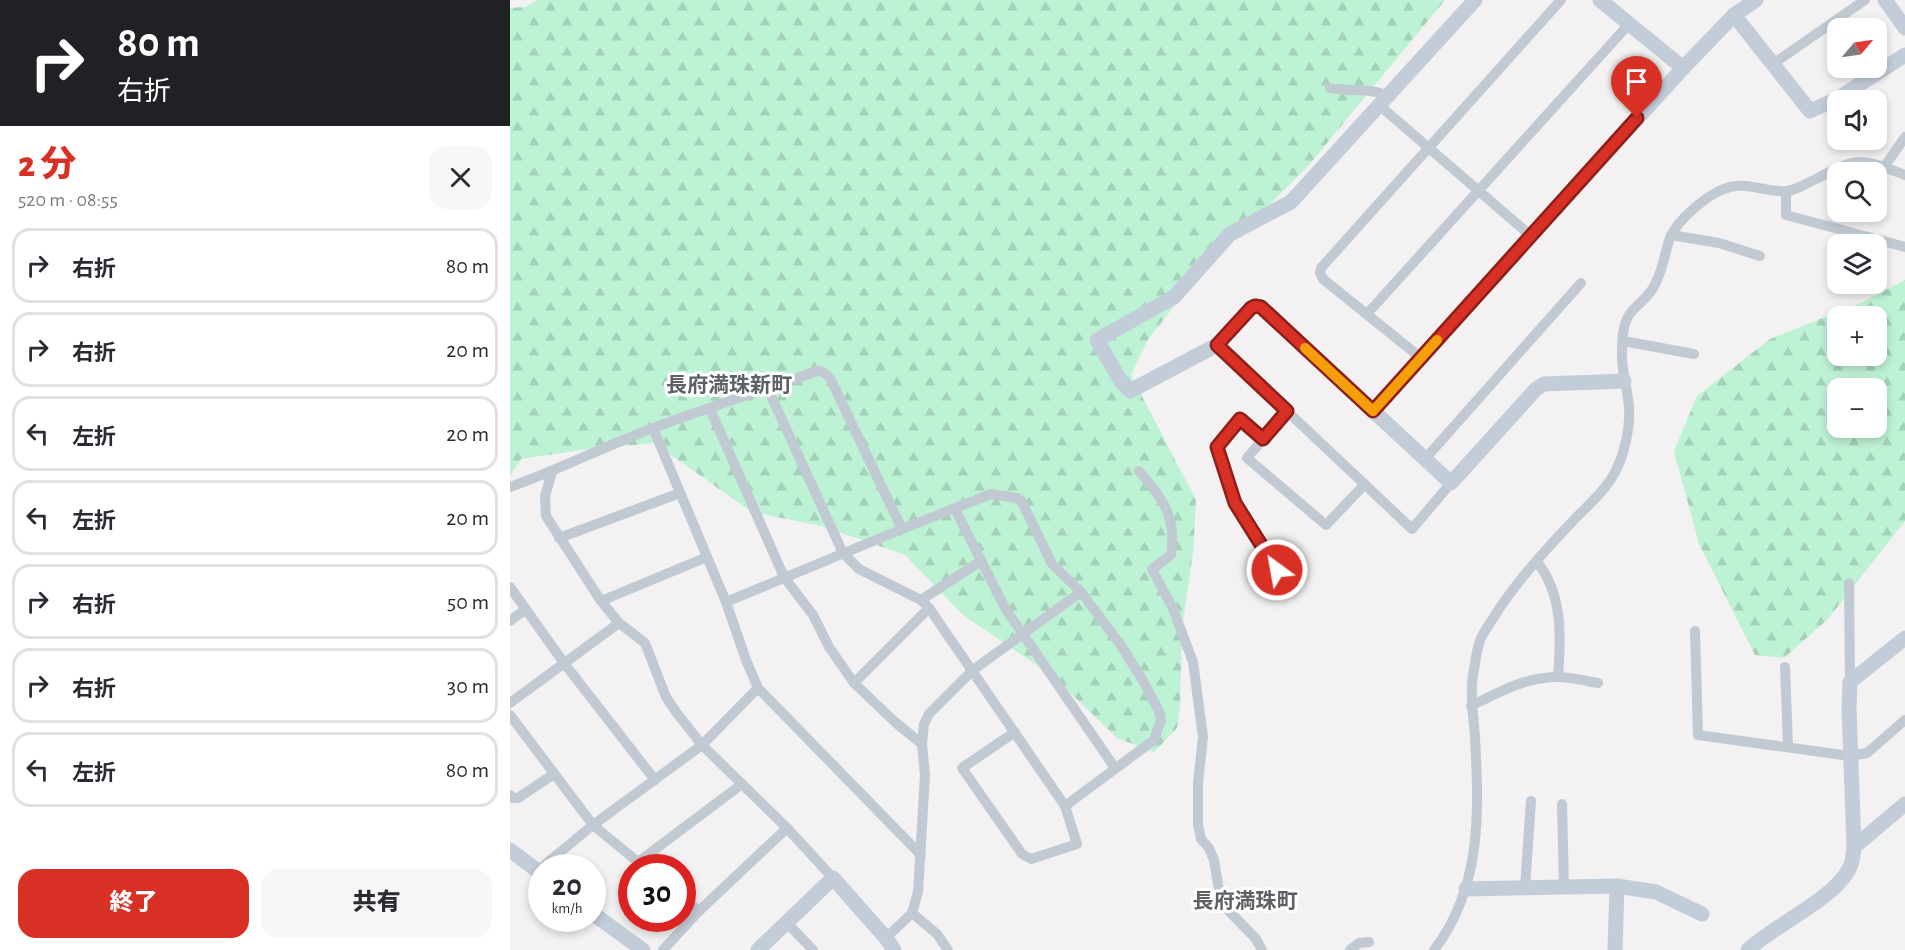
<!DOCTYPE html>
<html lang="ja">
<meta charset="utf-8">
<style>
body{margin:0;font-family:"Alegreya Sans","Noto Sans JP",sans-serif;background:#f7f7f7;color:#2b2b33;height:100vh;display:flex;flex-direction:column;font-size:22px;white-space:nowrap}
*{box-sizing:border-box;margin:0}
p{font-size:20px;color:#7c7c81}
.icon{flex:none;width:33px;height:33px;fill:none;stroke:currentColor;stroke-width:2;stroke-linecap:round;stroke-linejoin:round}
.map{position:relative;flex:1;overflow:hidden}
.sheet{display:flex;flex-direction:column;background:#fff;width:510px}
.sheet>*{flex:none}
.hud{background:#202124;color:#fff;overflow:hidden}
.needle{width:39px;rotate:61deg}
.tools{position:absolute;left:1317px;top:18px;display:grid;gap:12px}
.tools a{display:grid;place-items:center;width:60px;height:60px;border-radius:12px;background:#fff;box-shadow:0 3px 9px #0003;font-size:30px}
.speed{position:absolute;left:18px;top:854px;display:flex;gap:12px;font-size:30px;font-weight:700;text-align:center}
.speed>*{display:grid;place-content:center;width:78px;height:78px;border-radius:50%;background:#fff;box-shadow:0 3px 9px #0003;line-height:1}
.speed small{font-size:15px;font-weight:400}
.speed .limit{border:9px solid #d22;background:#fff;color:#111}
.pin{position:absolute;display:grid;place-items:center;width:51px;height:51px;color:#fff;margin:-62px -26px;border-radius:50% 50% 50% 0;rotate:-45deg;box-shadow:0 0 6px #0007}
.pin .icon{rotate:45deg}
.me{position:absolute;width:66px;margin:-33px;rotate:328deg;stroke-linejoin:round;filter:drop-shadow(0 0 4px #0008)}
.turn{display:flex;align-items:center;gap:21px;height:126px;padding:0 18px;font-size:27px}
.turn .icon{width:78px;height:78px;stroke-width:2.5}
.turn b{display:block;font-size:42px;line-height:51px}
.round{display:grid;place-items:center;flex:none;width:63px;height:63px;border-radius:18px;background:#f7f7f7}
.head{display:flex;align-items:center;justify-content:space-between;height:102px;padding:0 18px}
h1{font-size:36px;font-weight:800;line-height:45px;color:#d93025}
.primary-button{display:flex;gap:12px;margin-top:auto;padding:12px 18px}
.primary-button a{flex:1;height:69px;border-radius:18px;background:#d93025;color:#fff;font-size:24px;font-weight:800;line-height:69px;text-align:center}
.primary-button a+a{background:#f7f7f7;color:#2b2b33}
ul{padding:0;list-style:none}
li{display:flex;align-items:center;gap:18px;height:75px;margin:0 12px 9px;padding:0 6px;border:3px solid #e1e1e2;border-radius:18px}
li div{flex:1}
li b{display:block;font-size:22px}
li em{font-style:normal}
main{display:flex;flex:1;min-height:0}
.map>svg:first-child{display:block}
.forest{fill:url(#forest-firs);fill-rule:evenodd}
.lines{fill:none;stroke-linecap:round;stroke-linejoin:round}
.street{stroke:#c1cad3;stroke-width:10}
.secondary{stroke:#c3cdda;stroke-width:15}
.route-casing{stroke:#8d1f18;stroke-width:15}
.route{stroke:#d93025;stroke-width:10}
.slow{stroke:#f59e0b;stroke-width:10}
.labels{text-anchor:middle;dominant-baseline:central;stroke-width:6;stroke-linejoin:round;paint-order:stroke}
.quarter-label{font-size:21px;font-weight:bold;fill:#5d6166;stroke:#fff}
</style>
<main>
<section class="sheet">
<div class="hud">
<div class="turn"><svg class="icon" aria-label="right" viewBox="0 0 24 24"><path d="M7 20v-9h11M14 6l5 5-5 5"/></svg><div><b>80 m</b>右折</div></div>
</div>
<div class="head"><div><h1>2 分</h1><p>520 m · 08:55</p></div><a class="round"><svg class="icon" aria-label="close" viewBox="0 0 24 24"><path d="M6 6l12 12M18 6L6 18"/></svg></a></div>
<ul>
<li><svg class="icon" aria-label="right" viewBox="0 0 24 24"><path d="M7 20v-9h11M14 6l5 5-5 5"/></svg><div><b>右折</b></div><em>80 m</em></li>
<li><svg class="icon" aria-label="right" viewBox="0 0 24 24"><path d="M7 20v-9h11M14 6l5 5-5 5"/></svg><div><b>右折</b></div><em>20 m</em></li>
<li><svg class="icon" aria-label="left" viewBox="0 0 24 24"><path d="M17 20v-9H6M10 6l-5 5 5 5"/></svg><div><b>左折</b></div><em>20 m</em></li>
<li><svg class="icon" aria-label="left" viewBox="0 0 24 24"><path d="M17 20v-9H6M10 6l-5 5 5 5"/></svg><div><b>左折</b></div><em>20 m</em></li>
<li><svg class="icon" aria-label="right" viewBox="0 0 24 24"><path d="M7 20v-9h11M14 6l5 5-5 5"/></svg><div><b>右折</b></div><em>50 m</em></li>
<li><svg class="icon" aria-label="right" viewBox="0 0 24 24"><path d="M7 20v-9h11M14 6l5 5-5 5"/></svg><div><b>右折</b></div><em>30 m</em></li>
<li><svg class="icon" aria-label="left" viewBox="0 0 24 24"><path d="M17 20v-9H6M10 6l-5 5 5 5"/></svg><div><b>左折</b></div><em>80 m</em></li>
</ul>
<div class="primary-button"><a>終了</a><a>共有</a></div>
</section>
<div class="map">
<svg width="1395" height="950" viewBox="0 0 1395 950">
<defs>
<pattern id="forest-firs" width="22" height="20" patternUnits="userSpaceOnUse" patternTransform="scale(1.5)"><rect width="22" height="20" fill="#bef2d5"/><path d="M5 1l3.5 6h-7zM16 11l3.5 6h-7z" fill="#a5d1b9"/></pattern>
</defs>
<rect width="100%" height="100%" fill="#f3f1f1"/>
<g class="forest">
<path d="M28,0H935L798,166L683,282L637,341L621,375L686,500L683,553L672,629L670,708L667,728L644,752L607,738L544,677L453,615L395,555L311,526L242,512L144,443L71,450L11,459L0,476V8L15,7Z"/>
<path d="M1395,280V521L1317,620L1274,658L1245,655L1189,544L1164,451L1187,396L1260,339L1353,302ZM1328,316H1366V356H1328ZM1328,388H1366V428H1328Z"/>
</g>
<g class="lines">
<g class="street">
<path d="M1263,64L1355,0"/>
<path d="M820,88C840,92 859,87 878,96"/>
<path d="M869,105L1021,236"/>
<path d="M1374,167L1395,137"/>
<path d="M1276,191V215L1395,247"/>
<path d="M1161,235L1209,243L1250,256"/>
<path d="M857,314L1119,24"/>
<path d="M1113,341L1184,354"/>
<path d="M707,345L902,529L941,483"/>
<path d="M911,358L813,279L810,273L811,268L1051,0"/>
<path d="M258,389L333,553L349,569L411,600L419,608L555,806L567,844L521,859L512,854L452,768L505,732"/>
<path d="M200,409L274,577L303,615L319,647L344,683L385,722L412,744"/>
<path d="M777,411L737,458L816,525L855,484"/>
<path d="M143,428L216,602L236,660L248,688L411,855"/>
<path d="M753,439L730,419L707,447L725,503L767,570"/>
<path d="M915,459L1071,283"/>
<path d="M629,471C653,498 667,518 661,555L642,569L663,609L683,662L693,737L688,783V825L691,839L699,848L704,860L710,896L718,910L746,939L752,950"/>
<path d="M42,472L35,496L36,516L91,601L109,623L135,643L156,697L166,712L192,745L277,828L323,878"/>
<path d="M0,487C48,470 93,447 141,429C195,408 252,391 307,371L313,372L320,378L392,529"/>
<path d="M445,509L495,608L605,768"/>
<path d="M49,538L170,493"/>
<path d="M1027,562C1053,594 1051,637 1048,676"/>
<path d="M1339,583L1340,682"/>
<path d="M0,587L54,663L145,780"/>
<path d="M411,600L471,561"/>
<path d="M91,601L197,557"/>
<path d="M216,602L392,529L481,494L507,498L512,502L542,564L571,592L610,644L632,679L649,711L651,720L644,740L555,806"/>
<path d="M0,621L16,609"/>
<path d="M1185,631L1188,735L1340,756L1357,753L1395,720"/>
<path d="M1275,667L1278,746"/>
<path d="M344,683L419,608"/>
<path d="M0,703L109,623"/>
<path d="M961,706C989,692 1014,678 1045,677C1059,676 1074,681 1088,683"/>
<path d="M0,715L83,825L134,867"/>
<path d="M0,795L2,798H8L44,774"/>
<path d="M1052,804L1054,887"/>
<path d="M128,862L232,784"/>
<path d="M32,867L83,825L192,745L248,688"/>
<path d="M1015,887L1021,801"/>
<path d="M172,898L189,911"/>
<path d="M402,913L427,934L438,950"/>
<path d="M277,923L303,950"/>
<path d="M376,938L402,913L408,892L415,775L412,744L414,724L419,714L463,670L571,592"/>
<path d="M153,950L189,911L277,828"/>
<path d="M840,950L849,943L859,942"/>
<path d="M924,950C972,888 969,812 965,737C963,712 959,689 965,664C966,655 968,646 971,638C974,632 978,626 982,620C1004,584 1033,552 1062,522C1075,508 1091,495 1101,479C1115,458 1122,422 1118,398C1116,384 1112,371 1112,356C1112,341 1112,322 1122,311C1129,303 1138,297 1143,288C1153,272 1154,254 1160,238C1167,220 1197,195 1214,189C1235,180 1256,193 1277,191C1287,190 1297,183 1306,179C1350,156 1350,158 1395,175"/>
</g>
<g class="secondary">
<path d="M965,0L781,202L720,234L664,297L587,340L612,383L620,391L707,345L741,308L745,306L751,307L941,483L1026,389L1034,384L1114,381"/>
<path d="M1090,0L1173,68"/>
<path d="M1375,0L1395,28"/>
<path d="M1224,15L1300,111L1327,99L1395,55"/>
<path d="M863,411L1173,68L1224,15L1246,0"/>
<path d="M1344,847L1395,804"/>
<path d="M0,850L32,874"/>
<path d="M956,889L1107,886L1146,892L1192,914"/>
<path d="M82,913L133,950"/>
<path d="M248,950L323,878L376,938L384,950"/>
<path d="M1105,950L1107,886"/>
<path d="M1238,950C1264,925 1323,900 1339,869C1343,863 1343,854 1344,847L1339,708L1340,682L1395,638"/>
</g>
</g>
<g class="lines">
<defs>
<path id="route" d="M767,570L725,503L707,447L730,419L753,439L777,411L707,345L741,308L745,306L751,307L863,411L1127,118"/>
</defs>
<use href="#route" class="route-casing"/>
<use href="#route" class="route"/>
<path class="slow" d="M795,348L863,411L927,340"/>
</g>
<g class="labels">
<g class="quarter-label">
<text x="219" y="385">長府満珠新町</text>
<text x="735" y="901">長府満珠町</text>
</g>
</g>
</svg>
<div class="tools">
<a><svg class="needle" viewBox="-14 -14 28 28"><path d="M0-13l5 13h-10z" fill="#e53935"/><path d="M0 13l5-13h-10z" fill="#7c7c81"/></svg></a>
<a><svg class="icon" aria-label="sound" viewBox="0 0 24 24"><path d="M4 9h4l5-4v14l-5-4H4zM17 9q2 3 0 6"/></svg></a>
<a><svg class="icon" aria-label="search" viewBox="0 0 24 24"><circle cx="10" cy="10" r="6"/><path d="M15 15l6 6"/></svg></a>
<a><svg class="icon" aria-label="layers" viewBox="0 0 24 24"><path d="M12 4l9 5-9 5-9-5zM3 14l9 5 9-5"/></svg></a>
<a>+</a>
<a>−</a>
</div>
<div class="speed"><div>20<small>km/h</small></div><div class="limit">30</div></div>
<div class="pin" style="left:1127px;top:118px;background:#d93025"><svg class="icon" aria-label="arrive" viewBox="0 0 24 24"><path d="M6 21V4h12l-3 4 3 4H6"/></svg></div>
<svg class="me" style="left:767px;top:570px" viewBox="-20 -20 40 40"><circle r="17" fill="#d93025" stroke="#fff" stroke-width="3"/><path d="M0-11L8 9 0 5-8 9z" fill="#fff"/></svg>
</div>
</main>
